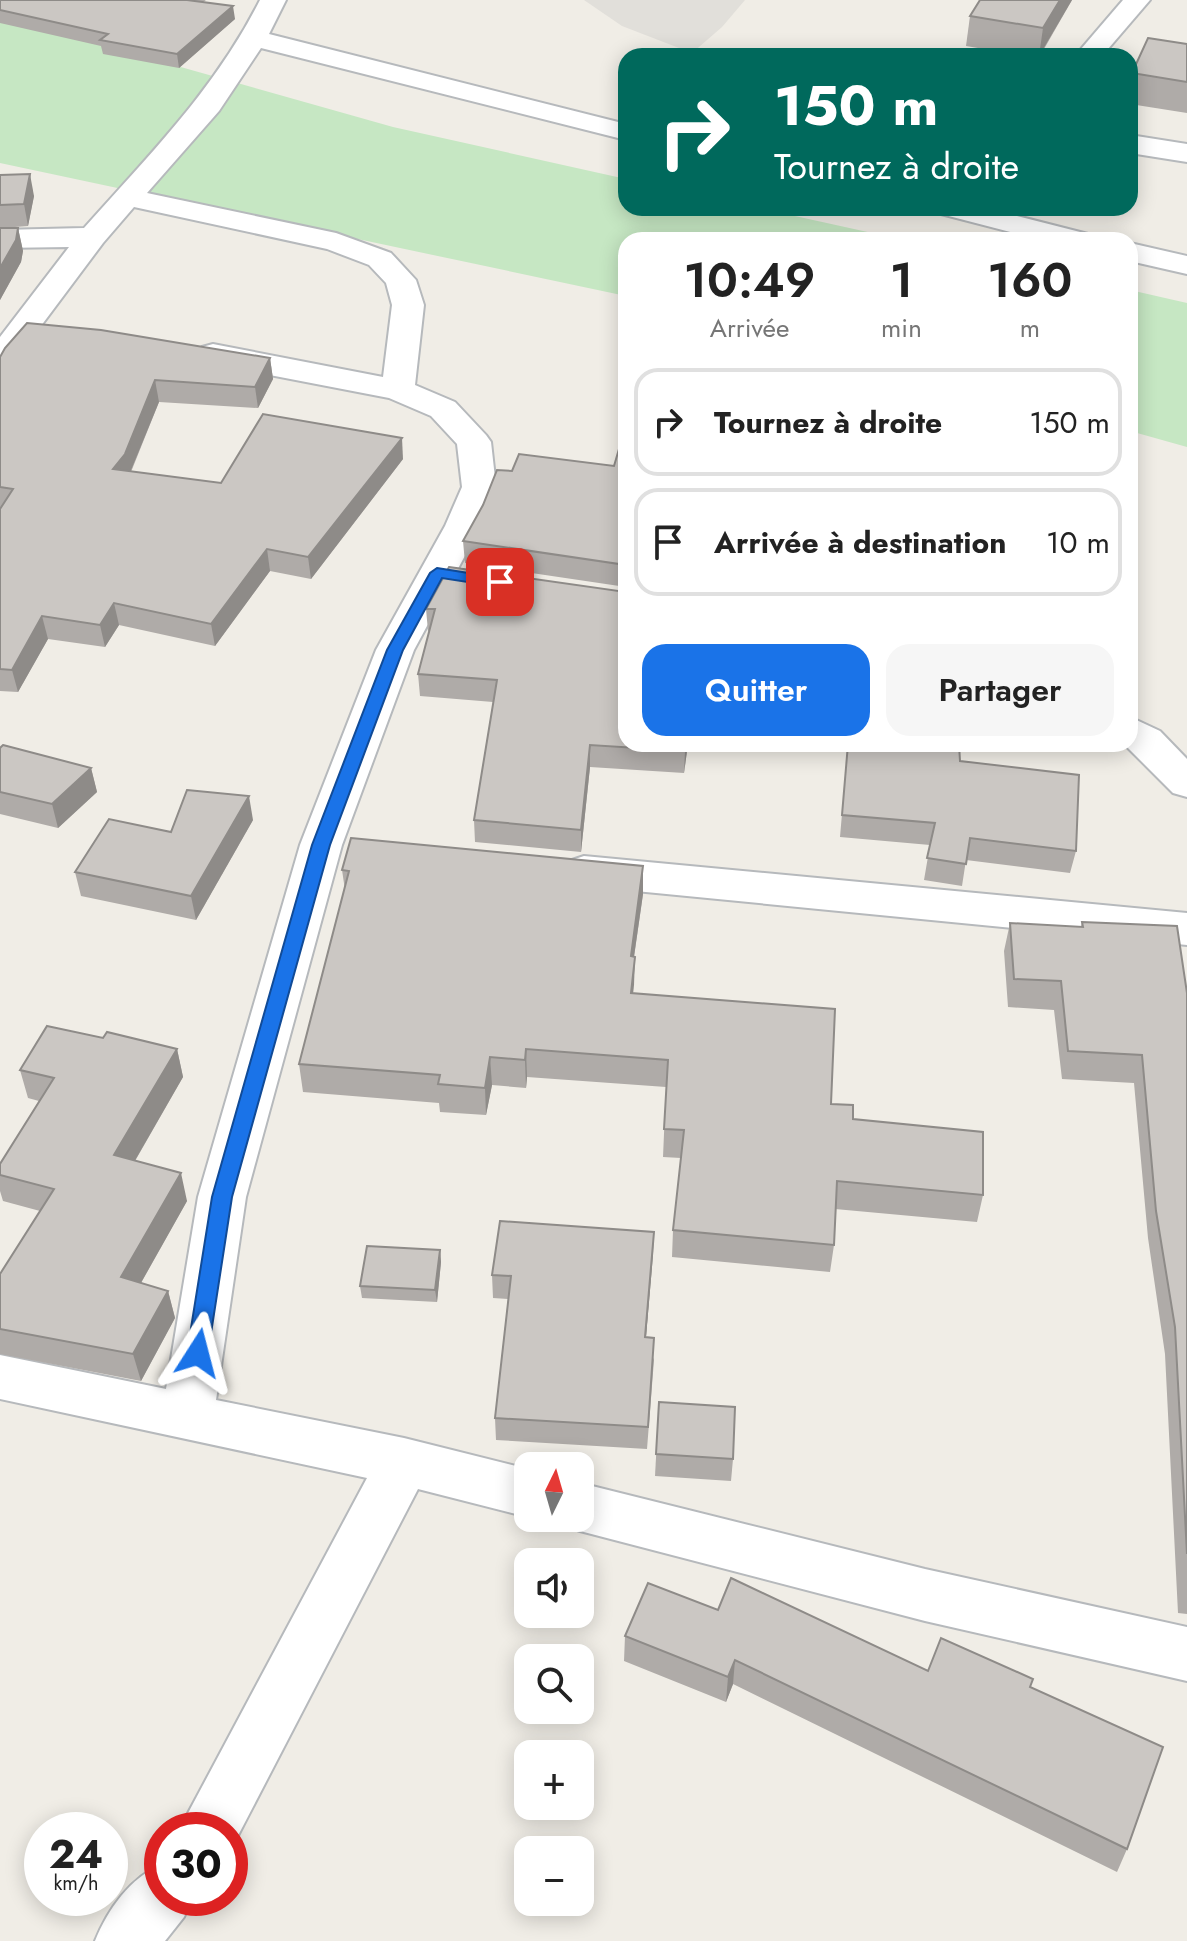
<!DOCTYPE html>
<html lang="fr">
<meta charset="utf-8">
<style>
body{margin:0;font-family:Jost,sans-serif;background:#f6f6f6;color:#222;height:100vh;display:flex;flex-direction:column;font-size:30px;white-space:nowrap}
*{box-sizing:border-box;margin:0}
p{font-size:26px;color:#767676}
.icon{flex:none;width:44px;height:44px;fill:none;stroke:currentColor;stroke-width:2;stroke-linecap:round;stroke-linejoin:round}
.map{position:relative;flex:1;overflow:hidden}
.details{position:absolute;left:618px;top:232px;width:520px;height:520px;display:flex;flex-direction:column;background:#fff;border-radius:24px;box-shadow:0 4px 20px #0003}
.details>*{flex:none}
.hud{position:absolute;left:618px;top:48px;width:520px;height:168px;border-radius:24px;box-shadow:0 4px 20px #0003;background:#00695c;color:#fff;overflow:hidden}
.needle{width:52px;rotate:5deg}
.controls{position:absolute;left:514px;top:1452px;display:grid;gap:16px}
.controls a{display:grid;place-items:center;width:80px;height:80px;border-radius:16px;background:#fff;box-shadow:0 4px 20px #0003;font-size:40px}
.speed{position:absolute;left:24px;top:1812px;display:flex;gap:16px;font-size:40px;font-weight:700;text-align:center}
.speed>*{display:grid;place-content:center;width:104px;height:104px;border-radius:50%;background:#fff;box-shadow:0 4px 20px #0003;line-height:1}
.speed small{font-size:20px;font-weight:400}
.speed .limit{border:12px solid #d22;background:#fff;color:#111}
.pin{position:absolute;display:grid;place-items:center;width:68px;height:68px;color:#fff;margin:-34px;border-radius:16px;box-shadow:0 4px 12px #0006}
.me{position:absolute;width:88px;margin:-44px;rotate:9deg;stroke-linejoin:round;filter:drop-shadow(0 0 6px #0008)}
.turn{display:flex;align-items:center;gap:28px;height:168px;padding:0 24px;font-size:36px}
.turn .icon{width:104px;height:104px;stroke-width:2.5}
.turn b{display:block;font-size:56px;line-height:68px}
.eta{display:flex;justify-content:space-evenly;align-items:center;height:136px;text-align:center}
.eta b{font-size:48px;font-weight:600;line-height:56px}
.action{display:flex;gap:16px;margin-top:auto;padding:16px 24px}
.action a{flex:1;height:92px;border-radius:24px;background:#1a73e8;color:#fff;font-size:32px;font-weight:600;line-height:92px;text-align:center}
.action a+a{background:#f6f6f6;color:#222}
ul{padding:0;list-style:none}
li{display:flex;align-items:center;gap:24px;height:108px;margin:0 16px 12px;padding:0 8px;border:4px solid #e0e0e0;border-radius:24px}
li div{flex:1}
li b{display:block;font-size:30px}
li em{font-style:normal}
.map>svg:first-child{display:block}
.industrial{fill:#e1dfda}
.green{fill:#c6e7c3}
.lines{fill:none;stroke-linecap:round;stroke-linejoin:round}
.minor-casing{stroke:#b6b9bc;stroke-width:4}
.minor{fill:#fff;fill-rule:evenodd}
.wall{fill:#afaba8}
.shaded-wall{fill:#8e8b88}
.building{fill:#cbc7c3;stroke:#8e8b88;stroke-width:2}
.route{fill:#1a73e8;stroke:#114b97;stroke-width:2}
</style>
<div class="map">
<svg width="1187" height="1941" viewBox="0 0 1187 1941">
<rect width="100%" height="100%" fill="#f0ede6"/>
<path class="industrial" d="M584,0H745L722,27L692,53L622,26Z"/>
<g class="green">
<path d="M0,16L393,127L626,179V208H759L904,240H626V296L0,163Z"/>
<path d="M1130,290L1187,303V447L1130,431Z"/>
</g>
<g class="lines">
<defs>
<g id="minor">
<path d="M260,0H286L269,34L626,124V140L261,48L219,111L147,193L336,233L391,253L416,280L424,305L415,385L455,402L486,435L491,442L496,487L481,526L414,650L342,845L246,1197L216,1400L404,1438L528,1469V1517L418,1489L230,1851V1830H179L367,1478L0,1399V1355L166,1389L198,1197L300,845L376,650L445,526L462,487L457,444L431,416L389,398L213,364L202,361L197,354L202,347L213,344L383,377L392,305L386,283L369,265L327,249L134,207L103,243L11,366L0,369V337L69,247L0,248V230L84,228C150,154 215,89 260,0Z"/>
<path d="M1123,0H1150L1102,56H1075Z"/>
<path d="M1130,135L1187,144V162L1130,153Z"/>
<path d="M936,208H986L1088,234L1092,240H1041L941,214Z"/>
<path d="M1130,243L1187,256V274L1130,261Z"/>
<path d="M1130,717L1160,731L1187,759V797L1173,793L1124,744H1130Z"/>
<path d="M584,856L1187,913V945L584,886L569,881L563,871L569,861Z"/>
<path d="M580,1483L925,1569L1187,1627V1681L925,1621L580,1531L561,1524L558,1518H580Z"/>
<path d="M162,1864V1898H192L184,1917L165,1941H95C108,1909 130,1878 162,1864Z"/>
</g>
</defs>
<use href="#minor" class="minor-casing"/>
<use href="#minor" class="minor"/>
</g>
<g class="wall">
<path d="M0,0H206L203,2L235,19L179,68L103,54L101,46L0,23Z"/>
<path d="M980,0H1072L1040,56H1026L966,46L970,16Z"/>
<path d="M1187,44V113L1130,104V82L1132,73Z"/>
<path d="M0,175L34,196L28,226L2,228H18L23,251L21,262L0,300Z"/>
<path d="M0,357L270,358L273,379L258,408L159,402L131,472L221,483L403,459L311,579L270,571L215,646L119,625L105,647L48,639L18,692L0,691Z"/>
<path d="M626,425V587L465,563L463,541L512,471L614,466Z"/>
<path d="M626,592V744H688L684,773L590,767L581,852L475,842L474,820L493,702L420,696L418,674L430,631H428L426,609Z"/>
<path d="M848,744H959L960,761L1076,851L1070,873L966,860L962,886L924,880L930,845L840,837Z"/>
<path d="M0,748L91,768L97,792L58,828L0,814Z"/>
<path d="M253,820L196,920L81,896L75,872L171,832Z"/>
<path d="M643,866V894L634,957L633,994L831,1104L853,1119L983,1195L977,1222L835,1209L834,1245L830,1272L672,1257L673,1230L681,1158L663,1157L666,1087L527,1077L526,1088L492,1085L486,1115L440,1112L439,1103L303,1092L299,1064L345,890L342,870Z"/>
<path d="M1082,922L1187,993V1614L1178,1613L1165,1354L1148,1238L1134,1083L1062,1079L1054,1010L1008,1007L1004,951L1010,923L1081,927Z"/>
<path d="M103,1038L177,1049L183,1077L135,1161L187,1201L141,1283L168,1291L175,1318L141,1381L0,1354V1274L40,1211L3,1201L0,1191V1164L39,1101L28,1098L20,1070Z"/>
<path d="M654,1232L646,1337L654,1360L647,1449L496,1440L495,1418L508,1299L493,1298L492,1275Z"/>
<path d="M440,1250L441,1262L437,1302L362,1298L360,1286Z"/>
<path d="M659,1402L733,1459L731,1481L655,1476Z"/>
<path d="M718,1610L928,1671L1030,1687L1127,1849L1117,1872L733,1684L726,1702L624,1661L625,1636Z"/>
</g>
<g class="shaded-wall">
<path d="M1060,0H1072L1039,56L1043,28Z"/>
<path d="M233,6L235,19L179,68L177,54Z"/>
<path d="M30,174L34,196L28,226L24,204Z"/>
<path d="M18,228L23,251L21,262L0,300V268Z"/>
<path d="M270,358L273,379L258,408L255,387Z"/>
<path d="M155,380L159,402L129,475L113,469Z"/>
<path d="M402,438L403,459L311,579L308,557Z"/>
<path d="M267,549L270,571L215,646L211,624Z"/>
<path d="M114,603L119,625L105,647L100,625Z"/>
<path d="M42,616L48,639L18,692L12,670Z"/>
<path d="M686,744H688L684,773L685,751Z"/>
<path d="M590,745V767L581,852V830Z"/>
<path d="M91,768L97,792L58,828L52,804Z"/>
<path d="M249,796L253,820L196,920L191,896Z"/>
<path d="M643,866V894L630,984L631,956Z"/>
<path d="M635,957L634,985L630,1021L631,993Z"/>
<path d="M177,1049L183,1077L122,1183L114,1155Z"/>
<path d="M526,1049L527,1077L526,1088L525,1060Z"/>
<path d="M490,1057L492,1085L486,1115L485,1088Z"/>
<path d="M181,1173L187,1201L129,1304L121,1277Z"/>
<path d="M654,1232L653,1255L644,1360L645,1337Z"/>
<path d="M440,1250L441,1262L437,1302L435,1290Z"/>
<path d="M168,1291L175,1318L141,1381L133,1354Z"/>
<path d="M735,1660L733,1684L726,1702L728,1677Z"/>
</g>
<g class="building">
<path d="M0,0H187L233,6L177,54L100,40L108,34L0,10Z"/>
<path d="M980,0H1060L1043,28L970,16Z"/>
<path d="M1148,38L1187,44V82L1132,73Z"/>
<path d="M30,174L24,204L0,205V175Z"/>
<path d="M0,228H18L16,240L0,268Z"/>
<path d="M27,323L101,330L270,358L255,387L155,380L125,454L113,469L221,483L263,414L402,438L308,557L267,549L211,624L114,603L100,625L42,616L12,670L0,669V509L13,489L0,487V357L5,348Z"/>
<path d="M626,425V565L463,541L483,505L497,470L512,471L519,454L614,466Z"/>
<path d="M449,567L626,592V744H686L685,751L590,745L581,830L474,820L497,680L418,674L435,609H426Z"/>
<path d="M848,744H959L960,761L1079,775L1076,851L970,838L966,864L927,858L935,823L842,815Z"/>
<path d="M3,745L91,768L52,804L0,792V748Z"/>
<path d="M187,790L249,796L191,896L75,872L109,819L171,832Z"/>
<path d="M351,838L643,866L631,956L635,957L631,993L835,1009L831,1104L853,1105V1119L983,1132V1195L837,1181L834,1245L673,1230L684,1130L664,1129L668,1060L526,1049L525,1060L490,1057L485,1088L438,1084L440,1075L299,1064L349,871L342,870Z"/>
<path d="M1082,922L1177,926L1187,993V1554L1175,1327L1156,1211L1142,1055L1068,1051L1061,981L1014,979L1010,923L1083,927Z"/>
<path d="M47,1026L103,1038L107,1032L177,1049L114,1155L181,1173L121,1277L168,1291L133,1354L0,1329V1274L54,1189L0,1175V1164L54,1078L20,1070Z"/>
<path d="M500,1221L654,1232L645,1337L654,1338L648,1427L495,1418L511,1276L492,1275Z"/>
<path d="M367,1246L440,1250L435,1290L360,1286Z"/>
<path d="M659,1402L735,1407L733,1459L656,1454Z"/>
<path d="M731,1578L928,1671L941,1638L1033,1679L1030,1687L1163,1747L1127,1849L735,1660L728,1677L625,1636L648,1583L718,1610Z"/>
</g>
<path class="route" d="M437,568L500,578L508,582L500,587L442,578L403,650L330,845L232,1197L208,1353L205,1359L198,1362L190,1359L187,1353L212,1197L312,845L387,650L430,573Z"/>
</svg>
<div class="controls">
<a><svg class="needle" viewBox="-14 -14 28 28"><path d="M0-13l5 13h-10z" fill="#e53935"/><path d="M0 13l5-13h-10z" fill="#767676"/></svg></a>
<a><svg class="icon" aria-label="sound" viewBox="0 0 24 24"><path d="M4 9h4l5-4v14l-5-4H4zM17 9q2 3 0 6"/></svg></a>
<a><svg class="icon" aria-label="search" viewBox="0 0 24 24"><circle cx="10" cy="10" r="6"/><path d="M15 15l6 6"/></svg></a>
<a>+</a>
<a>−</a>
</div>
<div class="speed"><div>24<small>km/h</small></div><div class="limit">30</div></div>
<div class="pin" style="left:500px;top:582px;background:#d93025"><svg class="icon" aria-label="arrive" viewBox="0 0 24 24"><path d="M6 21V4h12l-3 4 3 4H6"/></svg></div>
<svg class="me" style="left:198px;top:1353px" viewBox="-20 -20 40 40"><path d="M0-17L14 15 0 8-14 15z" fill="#1a73e8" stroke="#fff" stroke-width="4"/></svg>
<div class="hud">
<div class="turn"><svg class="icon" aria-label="right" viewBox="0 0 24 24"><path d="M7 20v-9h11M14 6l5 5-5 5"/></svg><div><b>150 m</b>Tournez à droite</div></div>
</div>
<section class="details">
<div class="eta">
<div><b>10:49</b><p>Arrivée</p></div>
<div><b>1</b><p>min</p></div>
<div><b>160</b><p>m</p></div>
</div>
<ul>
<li><svg class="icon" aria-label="right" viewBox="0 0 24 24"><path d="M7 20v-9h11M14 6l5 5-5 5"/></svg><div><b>Tournez à droite</b></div><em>150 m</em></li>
<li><svg class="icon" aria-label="arrive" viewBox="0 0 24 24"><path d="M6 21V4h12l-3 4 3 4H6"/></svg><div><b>Arrivée à destination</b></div><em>10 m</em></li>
</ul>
<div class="action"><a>Quitter</a><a>Partager</a></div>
</section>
</div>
